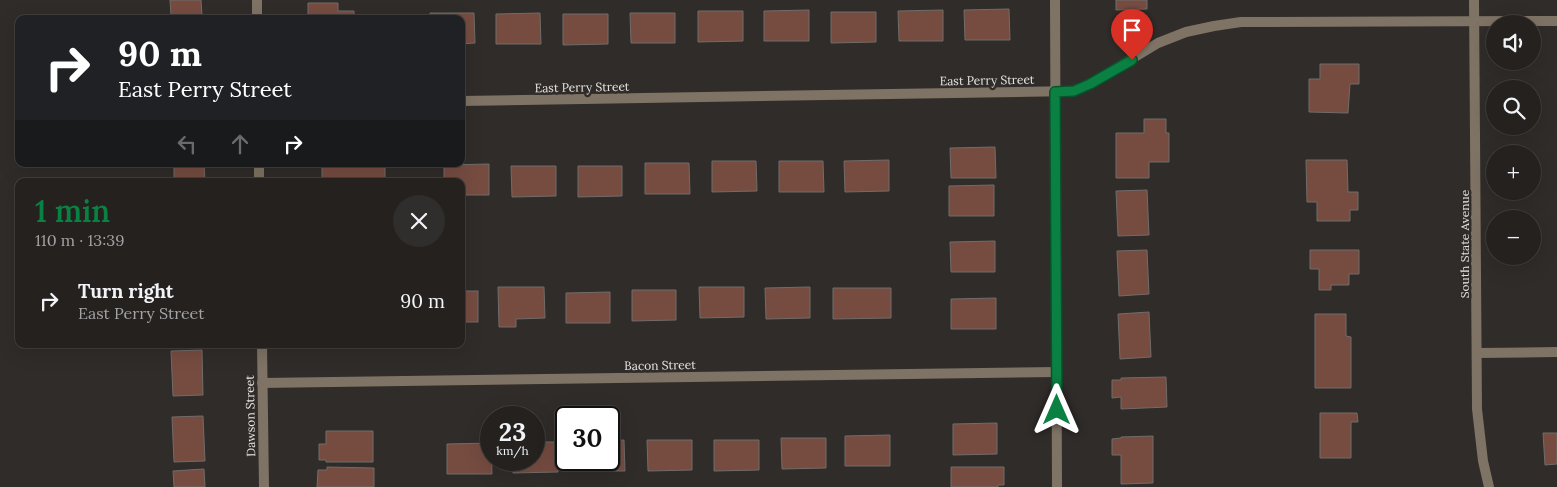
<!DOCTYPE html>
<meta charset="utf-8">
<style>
body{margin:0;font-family:Lora,serif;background:#302e2c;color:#f1f3f6;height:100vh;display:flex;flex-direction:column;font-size:19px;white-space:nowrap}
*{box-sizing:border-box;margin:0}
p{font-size:16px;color:#a3a3a4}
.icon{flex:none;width:28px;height:28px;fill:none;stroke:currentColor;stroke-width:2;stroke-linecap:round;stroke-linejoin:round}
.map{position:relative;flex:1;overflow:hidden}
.drawer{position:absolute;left:15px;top:178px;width:450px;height:170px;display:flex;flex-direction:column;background:#24211f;border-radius:10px;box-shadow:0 5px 20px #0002,0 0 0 1px #413e3d}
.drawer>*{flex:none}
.banner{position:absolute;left:15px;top:15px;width:450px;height:152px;border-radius:10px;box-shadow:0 5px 20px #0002,0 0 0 1px #413e3d;background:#202124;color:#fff;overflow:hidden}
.tools{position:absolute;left:1486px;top:15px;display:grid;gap:10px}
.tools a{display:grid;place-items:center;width:55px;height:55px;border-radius:50%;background:#24211f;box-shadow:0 5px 20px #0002,0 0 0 1px #413e3d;font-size:25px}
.speed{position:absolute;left:480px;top:406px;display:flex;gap:10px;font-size:25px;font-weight:700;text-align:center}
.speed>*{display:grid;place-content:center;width:65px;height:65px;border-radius:50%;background:#24211f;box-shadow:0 5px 20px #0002,0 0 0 1px #413e3d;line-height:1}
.speed small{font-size:12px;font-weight:400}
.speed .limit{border:2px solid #111;border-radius:8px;background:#fff;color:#111}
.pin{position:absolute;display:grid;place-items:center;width:42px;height:42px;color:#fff;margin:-51px -21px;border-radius:50% 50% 50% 0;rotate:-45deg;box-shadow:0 0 5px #0007}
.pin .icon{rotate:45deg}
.me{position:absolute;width:55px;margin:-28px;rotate:0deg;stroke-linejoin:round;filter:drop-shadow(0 0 4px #0008)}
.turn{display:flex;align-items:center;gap:18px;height:105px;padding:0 20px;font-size:22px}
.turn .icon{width:65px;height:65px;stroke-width:2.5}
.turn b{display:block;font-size:35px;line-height:42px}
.lanes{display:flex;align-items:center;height:48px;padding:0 20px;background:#0003;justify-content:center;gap:25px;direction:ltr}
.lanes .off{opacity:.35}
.round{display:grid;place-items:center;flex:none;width:52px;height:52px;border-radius:26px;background:#302e2c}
.head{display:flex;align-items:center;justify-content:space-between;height:85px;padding:0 20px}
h1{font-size:30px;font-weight:600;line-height:38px;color:#0b8043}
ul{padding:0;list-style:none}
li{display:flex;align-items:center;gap:15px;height:75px;padding:0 20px}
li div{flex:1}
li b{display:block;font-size:19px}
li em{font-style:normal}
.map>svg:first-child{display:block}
.building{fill:#764c41;stroke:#716c6a}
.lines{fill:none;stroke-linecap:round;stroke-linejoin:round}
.street{stroke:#7e7364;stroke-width:10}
.route-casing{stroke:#07532c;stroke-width:12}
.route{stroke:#0b8043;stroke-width:9}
.labels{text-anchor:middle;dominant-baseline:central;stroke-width:5;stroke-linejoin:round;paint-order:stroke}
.street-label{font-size:12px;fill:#e7e5e3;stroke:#302c29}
</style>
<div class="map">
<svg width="1557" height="487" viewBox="0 0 1557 487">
<rect width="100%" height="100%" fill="#302c29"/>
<g class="building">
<path d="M170,0H201L202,15L171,16Z"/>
<path d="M1116,0H1147V9L1116,10Z"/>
<path d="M308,3H338V11H354V19H308Z"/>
<path d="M1009,9L1010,40H965L964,10Z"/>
<path d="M809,10V41H764V11Z"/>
<path d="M943,10V41H899L898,11Z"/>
<path d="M698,11H743V41L698,42Z"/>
<path d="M831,12H876V42L831,43Z"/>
<path d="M430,13H474L475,43L461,44V19H430Z"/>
<path d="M540,13L541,44H496V14Z"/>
<path d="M630,13H675V43H631Z"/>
<path d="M563,14H608V44L563,45Z"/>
<path d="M420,15V19H375V16Z"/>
<path d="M1320,64H1359V84H1350L1348,113L1309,112V79H1320Z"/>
<path d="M1144,119H1166V133H1169V162H1149V178H1116V133H1144Z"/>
<path d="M995,147L996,178H951L950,148Z"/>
<path d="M889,160V191L845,192L844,161Z"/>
<path d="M1306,160H1347L1348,192H1358V210H1350V221H1317V202H1307Z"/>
<path d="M712,161H756L757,191L712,192Z"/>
<path d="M779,161H823L824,192H779Z"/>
<path d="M645,163H689L690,194H645Z"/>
<path d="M174,164H204L205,181H174Z"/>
<rect x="322" y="164" width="63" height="17"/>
<path d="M489,164V195H461V181H444V165Z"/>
<path d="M511,166H556V196L512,197Z"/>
<path d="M578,166H622V196L578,197Z"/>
<path d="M994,185V216H949V186Z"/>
<path d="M1147,190L1149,235L1118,236L1116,191Z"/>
<path d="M995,241V272H951L950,242Z"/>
<path d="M1147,250L1149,294L1119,296L1117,251Z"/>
<path d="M1310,250H1359V274H1349V285H1331V290H1319V269H1310Z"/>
<path d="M498,287H544L545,318L516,319V327H499Z"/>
<path d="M699,287H744V317L700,318Z"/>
<path d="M810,287V318L766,319L765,288Z"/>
<path d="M833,288H891V318L833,319Z"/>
<path d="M632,290H676V320L632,321Z"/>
<rect x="461" y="291" width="17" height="31"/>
<path d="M610,292V323H566V293Z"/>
<path d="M996,298V329H951V299Z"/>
<path d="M1149,312L1151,357L1120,359L1118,314Z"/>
<path d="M1315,314H1346V336L1351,337V388H1315Z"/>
<path d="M202,350L203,395L173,396L171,351Z"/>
<path d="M1166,377L1167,407L1121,409V397L1112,398V380H1121V378Z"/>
<path d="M1320,413H1357L1358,422H1351V458H1320Z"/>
<path d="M203,416L205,461L174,462L172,417Z"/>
<path d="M997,423V454L953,455V424Z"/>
<path d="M326,431H373V462H326V460H319V444H326Z"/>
<path d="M1543,433H1557V464L1545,465Z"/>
<path d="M890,435V466H845V436Z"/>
<path d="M1153,436V483L1121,484V455H1112V439L1121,438V437Z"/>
<path d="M781,438H826V468L782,469Z"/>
<path d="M624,440L625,471H580V460H609V441Z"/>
<path d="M647,440H692V470L648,471Z"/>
<path d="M714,440H759V470L714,471Z"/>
<path d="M534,442H557L558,472L513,473V460H534Z"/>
<path d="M491,443L492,474H447V444Z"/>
<path d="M327,467L374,468V487H317L318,470H327Z"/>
<path d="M951,467H1004V485H998V487H951Z"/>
<path d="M204,469L205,487H174L173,471Z"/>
</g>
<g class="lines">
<g class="street">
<path d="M257,0V19"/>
<path d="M1055,0L1057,487"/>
<path d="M1474,0L1477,409L1483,461L1489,487"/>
<path d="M461,101L1074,91L1090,84L1158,43L1186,32L1214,26L1241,22L1557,21"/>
<path d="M259,164V181"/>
<path d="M262,344L264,487"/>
<path d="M1477,353L1557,352"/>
<path d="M262,383L1057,372"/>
</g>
</g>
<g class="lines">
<defs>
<path id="route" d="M1057,410L1055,92L1074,91L1090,84L1132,60"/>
</defs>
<use href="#route" class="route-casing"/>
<use href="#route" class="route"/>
</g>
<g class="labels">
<g class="street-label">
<text transform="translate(987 80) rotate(-1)">East Perry Street</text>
<text transform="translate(582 87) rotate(-1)">East Perry Street</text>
<text transform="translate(1464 244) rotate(-90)">South State Avenue</text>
<text transform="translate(660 365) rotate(-1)">Bacon Street</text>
<text transform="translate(250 416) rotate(-91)">Dawson Street</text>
</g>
</g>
</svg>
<div class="tools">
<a><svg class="icon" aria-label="sound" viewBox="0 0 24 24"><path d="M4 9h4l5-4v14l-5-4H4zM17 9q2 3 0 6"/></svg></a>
<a><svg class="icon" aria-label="search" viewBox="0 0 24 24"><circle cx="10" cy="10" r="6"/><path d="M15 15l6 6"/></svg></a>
<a>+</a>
<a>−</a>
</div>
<div class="speed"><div>23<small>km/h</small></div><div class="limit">30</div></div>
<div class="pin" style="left:1132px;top:60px;background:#d93025"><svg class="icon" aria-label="arrive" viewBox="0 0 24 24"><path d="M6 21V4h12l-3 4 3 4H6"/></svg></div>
<svg class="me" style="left:1057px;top:410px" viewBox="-20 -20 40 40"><path d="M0-17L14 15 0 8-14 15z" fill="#0b8043" stroke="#fff" stroke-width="4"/></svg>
<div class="banner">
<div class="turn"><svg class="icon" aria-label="right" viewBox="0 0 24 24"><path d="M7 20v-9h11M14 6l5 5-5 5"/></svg><div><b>90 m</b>East Perry Street</div></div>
<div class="lanes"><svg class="icon off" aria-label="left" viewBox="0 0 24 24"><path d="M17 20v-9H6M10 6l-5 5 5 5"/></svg><svg class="icon off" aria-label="ahead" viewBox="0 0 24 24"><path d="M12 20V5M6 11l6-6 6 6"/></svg><svg class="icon" aria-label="right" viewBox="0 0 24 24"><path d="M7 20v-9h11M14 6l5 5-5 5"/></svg></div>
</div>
<section class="drawer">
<div class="head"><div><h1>1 min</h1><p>110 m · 13:39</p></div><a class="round"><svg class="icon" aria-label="close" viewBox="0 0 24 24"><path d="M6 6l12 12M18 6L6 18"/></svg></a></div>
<ul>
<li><svg class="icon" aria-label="right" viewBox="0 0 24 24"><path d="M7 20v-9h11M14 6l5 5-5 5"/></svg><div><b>Turn right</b><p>East Perry Street</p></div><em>90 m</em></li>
</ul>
</section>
</div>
